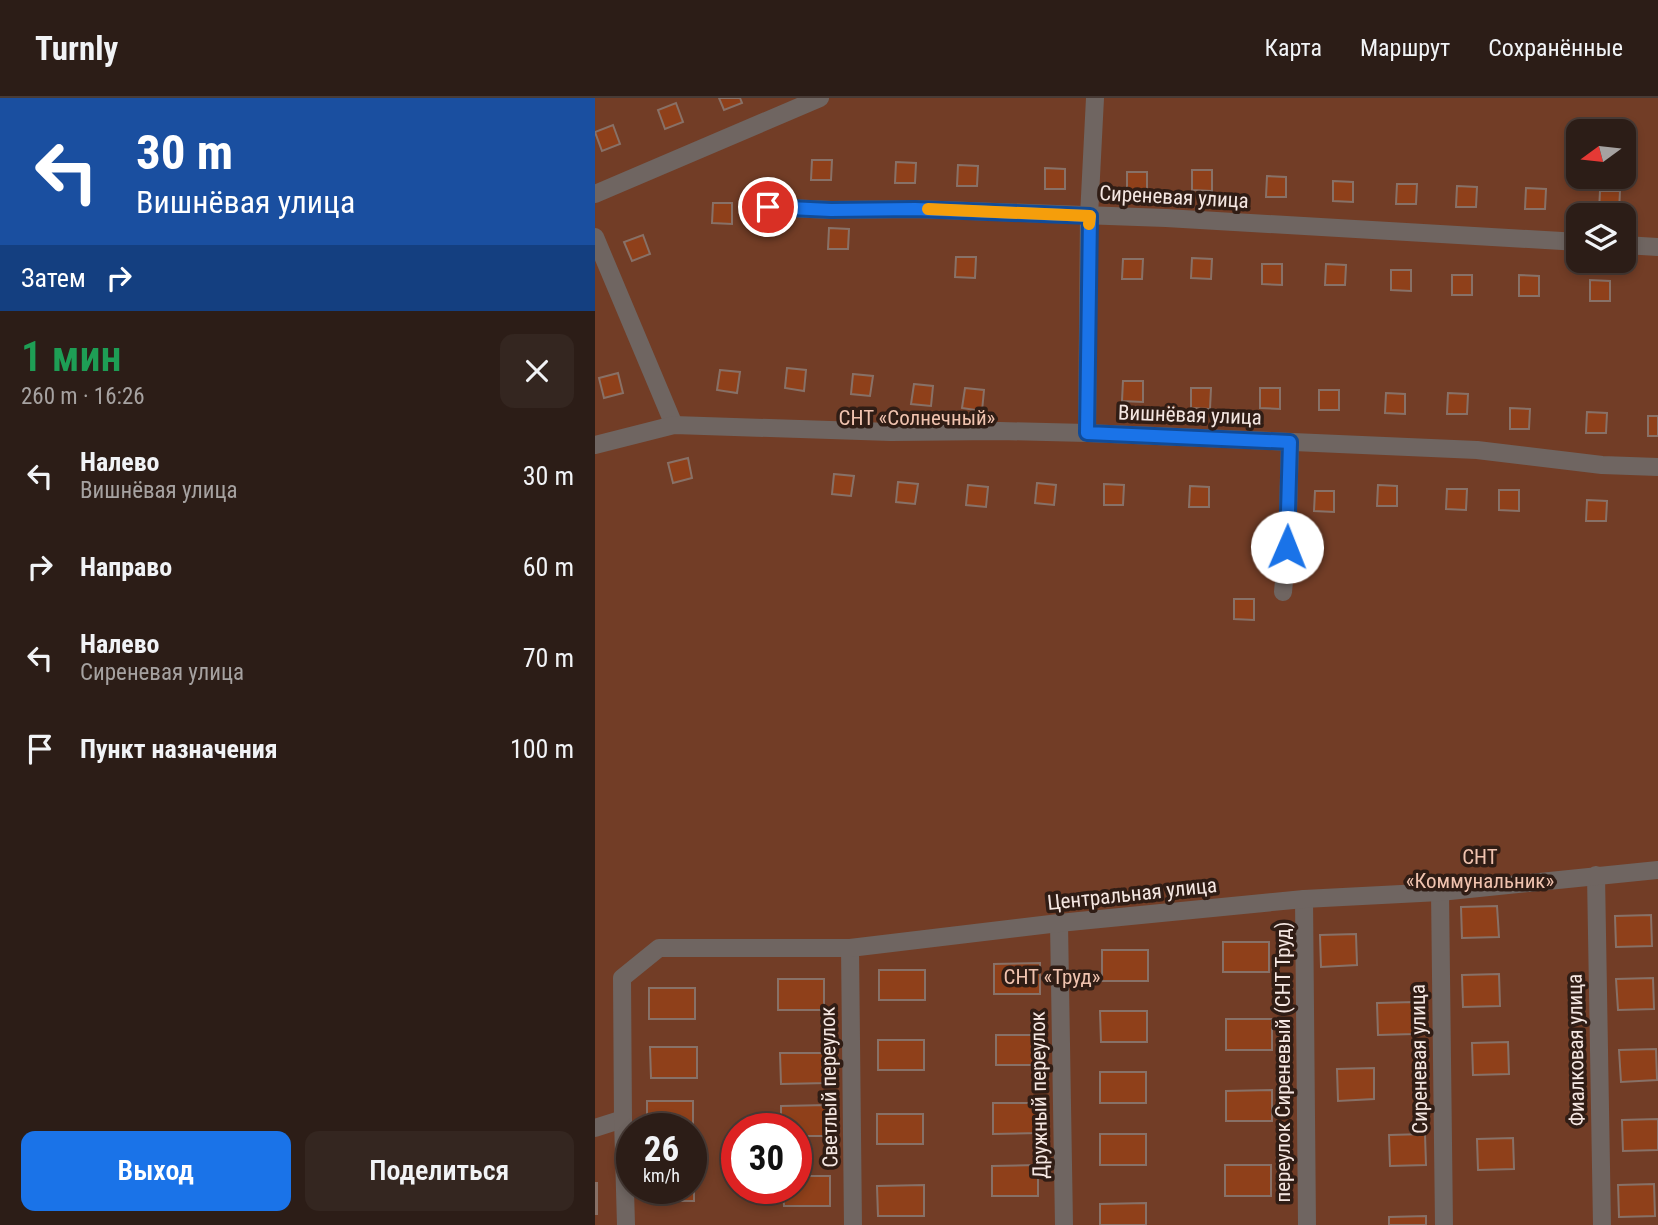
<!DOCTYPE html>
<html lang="ru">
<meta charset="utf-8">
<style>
body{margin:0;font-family:"Roboto Condensed",sans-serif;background:#342620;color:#f1f3f6;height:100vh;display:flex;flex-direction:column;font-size:26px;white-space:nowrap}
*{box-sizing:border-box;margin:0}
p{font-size:23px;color:#a6a2a1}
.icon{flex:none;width:38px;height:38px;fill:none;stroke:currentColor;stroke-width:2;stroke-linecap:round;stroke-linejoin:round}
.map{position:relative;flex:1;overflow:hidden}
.side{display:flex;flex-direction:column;background:#2c1d17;width:595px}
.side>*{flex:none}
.banner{background:#1a4fa0;color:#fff;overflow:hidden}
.needle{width:46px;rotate:255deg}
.controls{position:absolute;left:971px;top:21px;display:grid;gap:14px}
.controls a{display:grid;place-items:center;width:70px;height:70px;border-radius:14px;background:#2c1d17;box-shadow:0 4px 10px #0003,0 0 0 2px #483b36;font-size:35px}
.speed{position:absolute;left:21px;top:1015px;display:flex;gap:14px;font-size:35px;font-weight:700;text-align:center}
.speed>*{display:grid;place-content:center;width:91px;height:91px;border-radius:50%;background:#2c1d17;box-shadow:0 4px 10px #0003,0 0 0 2px #483b36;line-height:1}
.speed small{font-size:18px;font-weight:400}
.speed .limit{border:10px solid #d22;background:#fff;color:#111}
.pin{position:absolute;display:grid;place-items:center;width:60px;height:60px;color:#fff;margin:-30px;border:4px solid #fff;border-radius:50%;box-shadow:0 2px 7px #0007}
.me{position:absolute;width:77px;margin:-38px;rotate:1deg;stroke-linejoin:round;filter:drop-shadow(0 0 5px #0008)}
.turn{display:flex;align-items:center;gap:24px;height:147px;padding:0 21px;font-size:32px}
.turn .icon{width:91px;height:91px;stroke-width:2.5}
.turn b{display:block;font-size:49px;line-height:60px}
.then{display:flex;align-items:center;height:66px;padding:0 21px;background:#0003;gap:14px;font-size:26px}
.round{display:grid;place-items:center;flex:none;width:74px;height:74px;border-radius:14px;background:#342620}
.summary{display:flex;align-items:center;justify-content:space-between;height:119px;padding:0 21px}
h1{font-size:42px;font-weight:600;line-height:52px;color:#1e9e55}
.primary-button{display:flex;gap:14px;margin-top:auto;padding:14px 21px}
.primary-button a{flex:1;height:80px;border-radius:14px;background:#1a73e8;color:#fff;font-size:28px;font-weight:600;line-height:80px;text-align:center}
.primary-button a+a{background:#342620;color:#f1f3f6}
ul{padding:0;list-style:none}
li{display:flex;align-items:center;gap:21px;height:91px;padding:0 21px}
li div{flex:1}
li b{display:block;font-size:26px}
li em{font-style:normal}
header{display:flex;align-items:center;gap:42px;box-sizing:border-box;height:98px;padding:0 35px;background:#2c1d17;border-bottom:2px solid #483b36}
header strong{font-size:33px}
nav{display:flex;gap:38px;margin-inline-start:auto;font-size:24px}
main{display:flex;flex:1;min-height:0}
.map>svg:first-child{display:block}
.green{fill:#723d26;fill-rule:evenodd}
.building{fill:#8f401a;stroke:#887167;stroke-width:2}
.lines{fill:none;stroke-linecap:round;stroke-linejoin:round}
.minor{stroke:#6f6561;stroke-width:18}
.route-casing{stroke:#114b97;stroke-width:18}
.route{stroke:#1a73e8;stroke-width:12}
.slow{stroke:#f59e0b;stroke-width:12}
.labels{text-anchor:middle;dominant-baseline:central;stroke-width:7;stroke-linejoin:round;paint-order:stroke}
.street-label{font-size:21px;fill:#f5e7e2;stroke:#301d15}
.park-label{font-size:21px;fill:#f0c3af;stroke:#301d15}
</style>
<header>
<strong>Turnly</strong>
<nav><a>Карта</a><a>Маршрут</a><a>Сохранённые</a></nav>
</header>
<main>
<section class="side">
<div class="banner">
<div class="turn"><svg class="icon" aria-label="left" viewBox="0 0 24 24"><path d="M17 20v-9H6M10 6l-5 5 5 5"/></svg><div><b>30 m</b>Вишнёвая улица</div></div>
<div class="then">Затем<svg class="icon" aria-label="right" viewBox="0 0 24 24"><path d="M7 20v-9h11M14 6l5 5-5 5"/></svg></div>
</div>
<div class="summary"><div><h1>1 мин</h1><p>260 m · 16:26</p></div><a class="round"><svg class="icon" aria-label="close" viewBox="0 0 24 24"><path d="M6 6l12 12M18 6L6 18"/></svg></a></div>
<ul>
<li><svg class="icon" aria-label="left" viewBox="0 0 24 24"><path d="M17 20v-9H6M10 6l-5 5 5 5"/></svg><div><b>Налево</b><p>Вишнёвая улица</p></div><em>30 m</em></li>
<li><svg class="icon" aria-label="right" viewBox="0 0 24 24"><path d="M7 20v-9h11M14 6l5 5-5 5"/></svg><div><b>Направо</b></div><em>60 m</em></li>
<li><svg class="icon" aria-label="left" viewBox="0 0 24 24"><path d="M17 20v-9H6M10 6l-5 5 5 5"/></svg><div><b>Налево</b><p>Сиреневая улица</p></div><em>70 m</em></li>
<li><svg class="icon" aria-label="arrive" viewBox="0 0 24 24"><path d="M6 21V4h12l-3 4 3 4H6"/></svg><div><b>Пункт назначения</b></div><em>100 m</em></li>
</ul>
<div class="primary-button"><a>Выход</a><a>Поделиться</a></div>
</section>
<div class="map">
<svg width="1063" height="1127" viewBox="0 0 1063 1127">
<rect width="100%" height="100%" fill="#3a271f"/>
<path class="green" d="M0,0H1063V1127H0ZM984,33H1029V79H984ZM984,117H1029V163H984ZM37,1031H96V1090H37ZM142,1031H201V1090H142Z"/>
<g class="building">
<path d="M124,0H145L147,5L129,12Z"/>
<path d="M81,5L88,24L70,31L63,12Z"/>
<path d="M18,27L25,46L7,53L0,34Z"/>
<path d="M217,62H237L236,82H216Z"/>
<path d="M301,64L321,65L320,85H300Z"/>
<path d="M363,67L383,68L382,88H362Z"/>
<path d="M450,70L470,71V91H450Z"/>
<path d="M597,72H617V93L597,92Z"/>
<rect x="532" y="74" width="20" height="20"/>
<path d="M672,78L691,79V99H671Z"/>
<path d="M738,83L758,84V104L738,103Z"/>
<path d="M802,86H822L821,106H801Z"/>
<path d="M862,88L882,89L881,109H861Z"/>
<path d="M931,90L951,91L950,111H930Z"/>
<path d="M1005,93H1025L1024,113H1004Z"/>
<path d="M118,105H137V126L117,125Z"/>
<path d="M234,130L254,131L253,151H233Z"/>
<path d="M48,137L55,156L37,163L29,144Z"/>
<path d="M361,159H381L380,180L360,179Z"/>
<path d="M597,160L617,161L616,181L596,180Z"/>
<path d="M528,161H548L547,181H527Z"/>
<path d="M667,166H687V187L667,186Z"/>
<path d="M731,166L751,167L750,187H730Z"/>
<path d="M796,172H816V193L796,192Z"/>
<rect x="857" y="177" width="20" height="20"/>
<path d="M924,177L944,178V198H924Z"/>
<path d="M995,182L1015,183V203H995Z"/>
<path d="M192,270L211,272L209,293L190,290Z"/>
<path d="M125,272L145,274L142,295L122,292Z"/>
<path d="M23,275L28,295L9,300L4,280Z"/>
<path d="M258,276L278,278L275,298L256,296Z"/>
<path d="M528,283H548V304L527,303Z"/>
<path d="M319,286L338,288L336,308L316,306Z"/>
<path d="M370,290L389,292L387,313L367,310Z"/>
<path d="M596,290H616L615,311L596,310Z"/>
<path d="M665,290H685V311L665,310Z"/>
<rect x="724" y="292" width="20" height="20"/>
<path d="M791,295L810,296V316L790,315Z"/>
<path d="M853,295L873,296L872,316H852Z"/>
<path d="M915,310L935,311L934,331H915Z"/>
<path d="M992,314L1012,315L1011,335H991Z"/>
<rect x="1053" y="318" width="10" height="20"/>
<path d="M93,360L97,380L78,385L73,365Z"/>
<path d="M239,376L259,378L256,398L237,396Z"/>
<path d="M303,384L323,386L320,406L301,404Z"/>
<path d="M442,385L461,387L459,407L440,405Z"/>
<path d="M509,386L529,387L528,407H509Z"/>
<path d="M373,387L393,389L391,409L371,407Z"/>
<path d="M783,387L802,388V408H782Z"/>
<path d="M595,388L614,389V409H594Z"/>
<path d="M852,391H872L871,412L851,411Z"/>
<path d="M904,392H924V413L904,412Z"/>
<path d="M720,393H739V414L719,413Z"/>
<path d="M992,402L1012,403L1011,423H991Z"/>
<path d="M639,501H659V522L639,521Z"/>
<path d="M902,808L904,839L867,840L866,809Z"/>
<path d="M1056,817L1057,848L1021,849L1020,818Z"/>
<path d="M761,836L762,867L726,869L725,837Z"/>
<rect x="628" y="844" width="46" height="30"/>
<rect x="507" y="852" width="46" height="31"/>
<path d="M445,865V896H399V866Z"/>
<rect x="284" y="872" width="46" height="30"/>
<path d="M904,876L905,908L868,909L867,877Z"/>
<path d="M1058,880L1059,911L1023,912L1021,881Z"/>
<rect x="183" y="881" width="46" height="31"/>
<rect x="54" y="890" width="46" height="31"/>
<path d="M819,904V936L783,937L782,905Z"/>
<path d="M505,913H552V944H506Z"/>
<rect x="631" y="921" width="46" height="31"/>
<rect x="401" y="937" width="46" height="30"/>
<rect x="283" y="942" width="46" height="30"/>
<path d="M913,944L914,976L878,977L877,945Z"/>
<path d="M55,949H102V980H56Z"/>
<path d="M1061,951L1062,982L1026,984L1024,952Z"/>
<path d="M185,955H232V985L186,986Z"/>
<path d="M779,970V1001L743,1003L742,971Z"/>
<rect x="505" y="974" width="46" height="31"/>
<path d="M677,992V1023H631V993Z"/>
<path d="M52,1003H98V1033H96V1031H52Z"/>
<path d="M398,1005H444V1035L398,1036Z"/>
<path d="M232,1007V1038H201V1031H186V1008Z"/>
<rect x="282" y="1016" width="46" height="30"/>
<path d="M1063,1021V1052L1028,1053L1027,1022Z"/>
<rect x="505" y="1036" width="46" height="31"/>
<path d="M830,1036L831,1067L795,1068L794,1037Z"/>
<path d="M918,1040L919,1071L883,1072L882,1041Z"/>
<path d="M443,1067V1098H397V1068Z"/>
<rect x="630" y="1067" width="46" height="31"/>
<path d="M96,1073H99V1103H53V1090H96Z"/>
<path d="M201,1078H235V1108H189L188,1090H201Z"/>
<rect x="0" y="1085" width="2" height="31"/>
<path d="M1059,1086L1060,1118L1024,1119L1023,1087Z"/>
<path d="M329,1087V1118H283L282,1088Z"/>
<path d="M551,1105V1127H505V1106Z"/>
<path d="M831,1118V1127H794V1119Z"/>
</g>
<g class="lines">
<g class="minor">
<path d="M0,96L225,0"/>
<path d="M173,109L236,112L320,111L571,120L984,144"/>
<path d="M0,139L79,327"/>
<path d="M1029,147L1063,149"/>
<path d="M492,335L494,118L500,0"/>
<path d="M0,347L79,327L296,334L405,333L492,335L882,352L1007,367L1063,369"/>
<path d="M688,494L692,449L695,344"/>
<path d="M1001,777L1007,1127"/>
<path d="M845,794L849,1127"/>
<path d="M709,801L712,1127"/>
<path d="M464,825L469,1127"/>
<path d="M255,850L258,1127"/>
<path d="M0,1030L28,1021"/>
<path d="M31,1127L28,1021L27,880L64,850H255L464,825L709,801L845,794L1063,772"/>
</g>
</g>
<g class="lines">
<defs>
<path id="route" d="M173,109L236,112L320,111L495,118L492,335L695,344L692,449"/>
</defs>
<use href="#route" class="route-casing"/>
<use href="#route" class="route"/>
<path class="slow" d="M333,111L495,118L494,126"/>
</g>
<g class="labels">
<g class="street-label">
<text transform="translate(579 99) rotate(3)">Сиреневая улица</text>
<text transform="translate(595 317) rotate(2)">Вишнёвая улица</text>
<text transform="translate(537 796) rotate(-6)">Центральная улица</text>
<text transform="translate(981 952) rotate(-91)">Фиалковая улица</text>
<text transform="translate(824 961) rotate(-91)">Сиреневая улица</text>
<text transform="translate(688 964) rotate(-90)">переулок Сиреневый (СНТ Труд)</text>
<text transform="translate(234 989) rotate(-91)">Светлый переулок</text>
<text transform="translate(444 997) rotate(-91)">Дружный переулок</text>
</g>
<g class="park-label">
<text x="322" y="320">СНТ «Солнечный»</text>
<text x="885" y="759">СНТ<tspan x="885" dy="24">«Коммунальник»</tspan></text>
<text x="457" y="879">СНТ «Труд»</text>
</g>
</g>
</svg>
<div class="controls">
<a><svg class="needle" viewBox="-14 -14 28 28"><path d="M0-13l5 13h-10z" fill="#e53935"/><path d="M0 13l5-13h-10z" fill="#a6a2a1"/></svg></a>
<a><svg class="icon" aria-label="layers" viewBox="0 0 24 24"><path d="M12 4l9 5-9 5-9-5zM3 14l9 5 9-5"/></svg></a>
</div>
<div class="speed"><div>26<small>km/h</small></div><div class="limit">30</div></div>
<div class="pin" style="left:173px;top:109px;background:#d93025"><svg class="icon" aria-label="arrive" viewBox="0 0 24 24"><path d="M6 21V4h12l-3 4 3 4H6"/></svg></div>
<svg class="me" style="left:692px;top:449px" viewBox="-20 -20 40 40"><circle r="19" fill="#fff"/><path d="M0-13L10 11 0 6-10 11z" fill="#1a73e8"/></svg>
</div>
</main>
